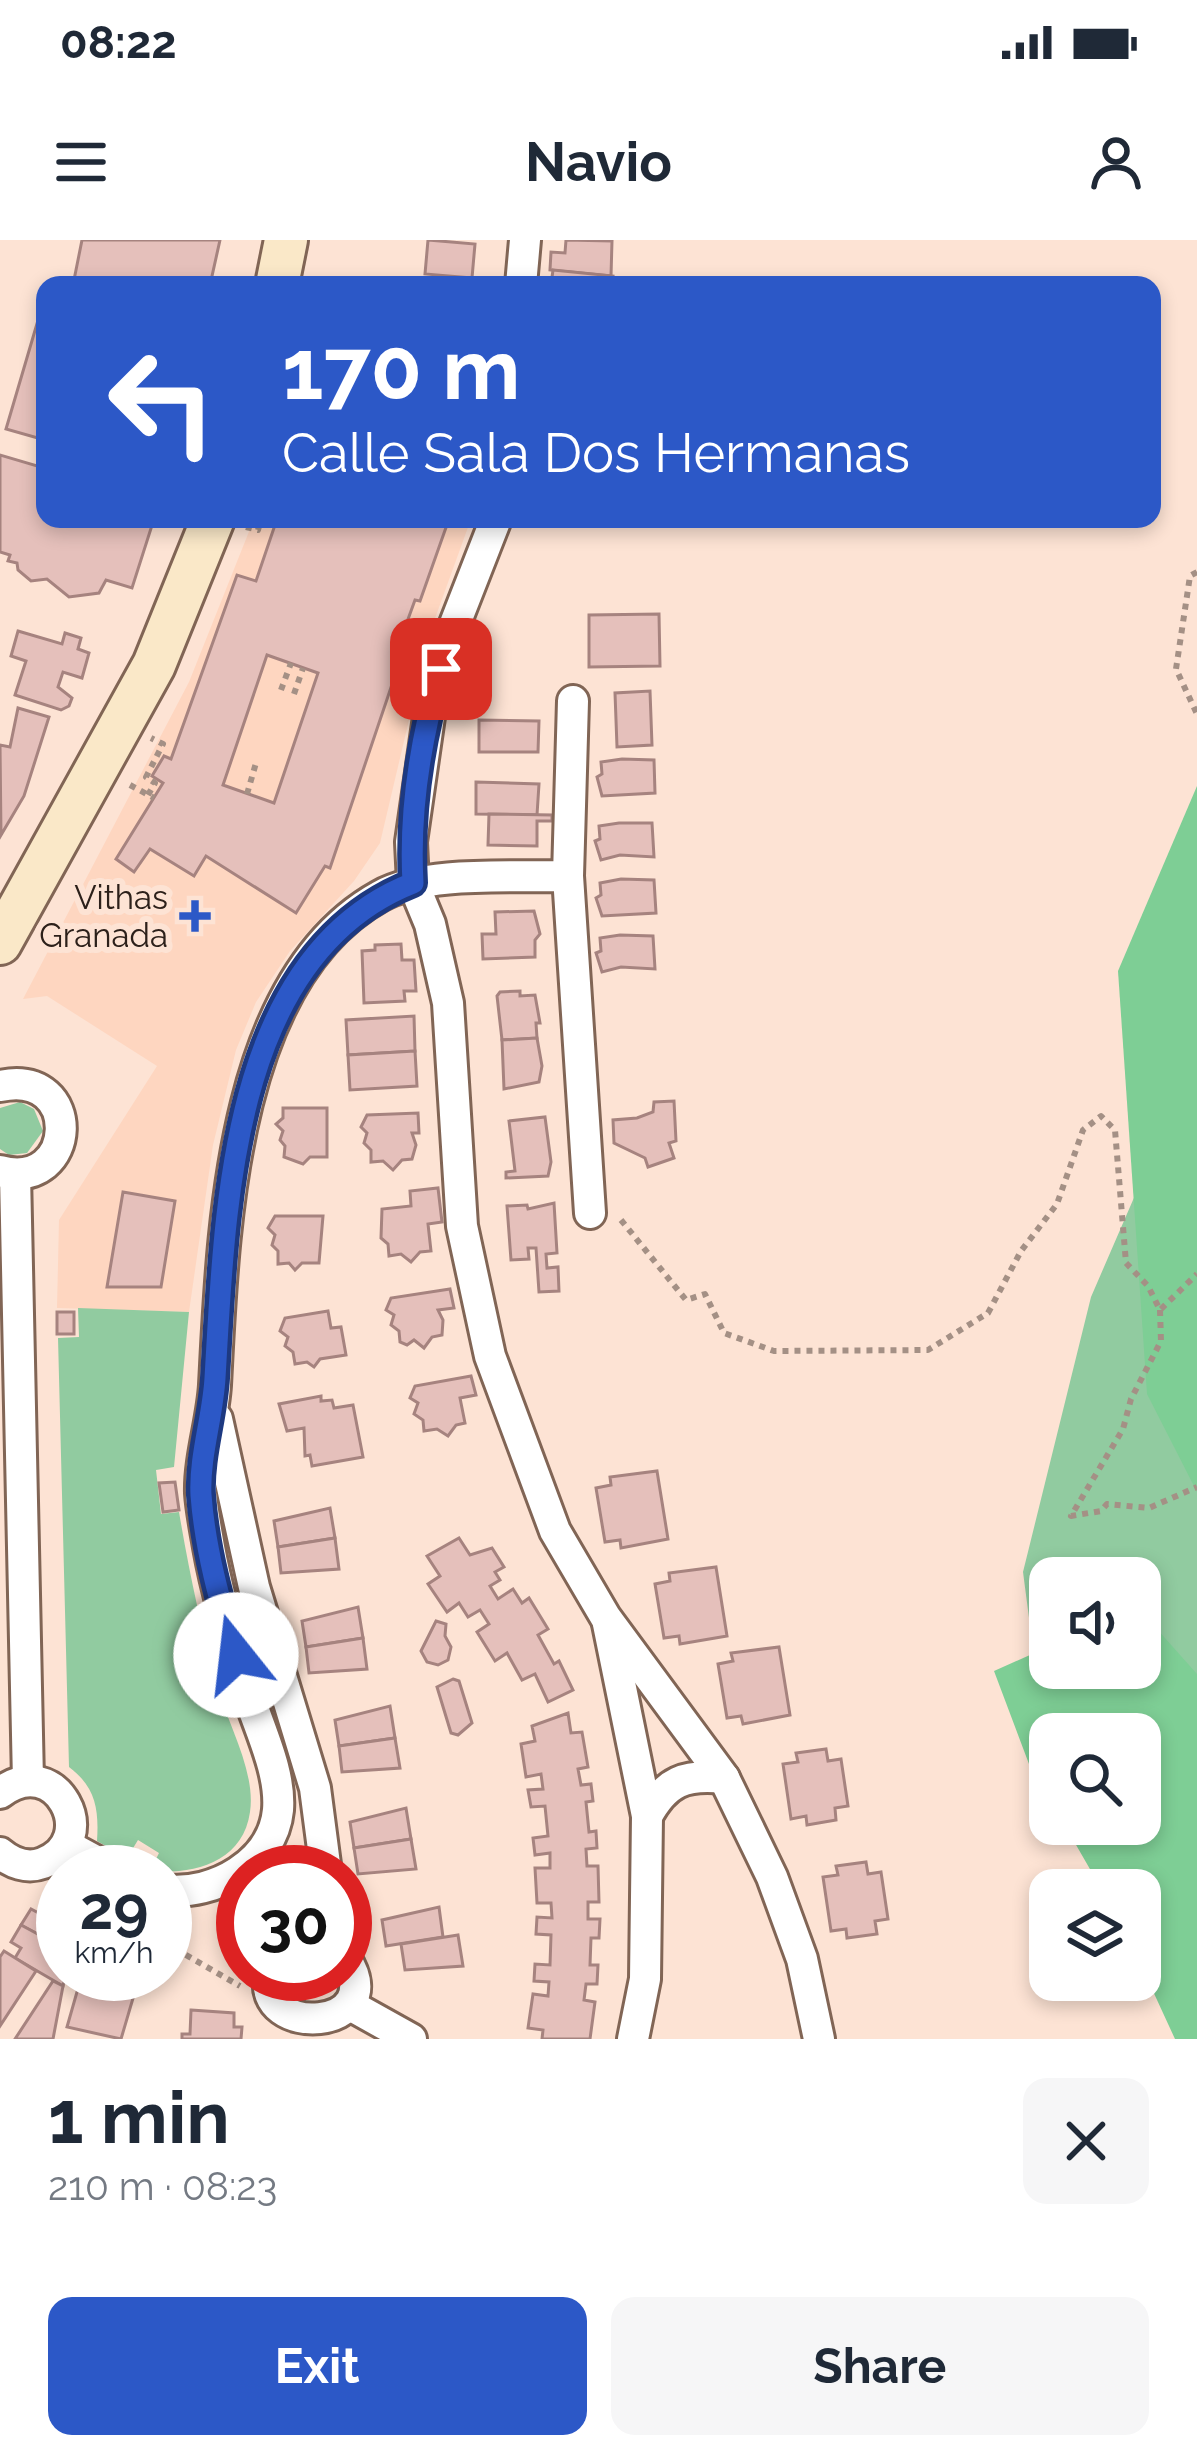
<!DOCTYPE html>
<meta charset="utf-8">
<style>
body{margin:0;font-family:Raleway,sans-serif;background:#f6f6f7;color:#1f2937;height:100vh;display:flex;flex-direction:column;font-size:45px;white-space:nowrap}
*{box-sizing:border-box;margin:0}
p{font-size:39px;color:#747a83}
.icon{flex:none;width:66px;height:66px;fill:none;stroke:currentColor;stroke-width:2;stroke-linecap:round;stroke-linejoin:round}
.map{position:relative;height:1799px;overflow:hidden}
.side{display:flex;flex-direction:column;background:#fff;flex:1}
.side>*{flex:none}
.top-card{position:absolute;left:36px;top:36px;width:1125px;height:252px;border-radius:24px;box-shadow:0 6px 18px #0003;background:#2c58c7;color:#fff;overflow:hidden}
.fabs{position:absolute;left:1029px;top:1317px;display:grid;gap:24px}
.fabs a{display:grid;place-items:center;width:132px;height:132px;border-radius:24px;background:#fff;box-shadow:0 6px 18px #0003;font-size:60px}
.speed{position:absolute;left:36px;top:1605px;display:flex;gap:24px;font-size:60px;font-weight:700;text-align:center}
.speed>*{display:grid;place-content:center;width:156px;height:156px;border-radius:50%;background:#fff;box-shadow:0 6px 18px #0003;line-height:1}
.speed small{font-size:30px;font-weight:400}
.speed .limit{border:18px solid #d22;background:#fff;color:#111}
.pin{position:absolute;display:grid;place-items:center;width:102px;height:102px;color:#fff;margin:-51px;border-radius:24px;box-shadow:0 6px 18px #0006}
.me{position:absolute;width:132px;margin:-66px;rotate:344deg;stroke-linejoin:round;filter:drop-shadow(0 0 9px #0008)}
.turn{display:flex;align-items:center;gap:42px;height:252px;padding:0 48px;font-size:54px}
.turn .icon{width:156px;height:156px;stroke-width:2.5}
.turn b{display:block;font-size:84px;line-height:102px}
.round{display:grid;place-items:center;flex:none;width:126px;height:126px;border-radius:24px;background:#f6f6f7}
.headline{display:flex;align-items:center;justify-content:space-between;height:204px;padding:0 48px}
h1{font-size:72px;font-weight:700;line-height:90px}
.cta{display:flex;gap:24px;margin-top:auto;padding:24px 48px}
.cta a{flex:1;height:138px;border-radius:24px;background:#2c58c7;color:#fff;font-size:48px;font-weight:700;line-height:138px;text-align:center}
.cta a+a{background:#f6f6f7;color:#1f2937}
.status{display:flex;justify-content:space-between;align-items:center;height:84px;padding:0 60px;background:#fff;direction:ltr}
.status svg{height:33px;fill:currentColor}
header{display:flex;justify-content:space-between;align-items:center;height:156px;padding:0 48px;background:#fff;font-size:54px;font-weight:700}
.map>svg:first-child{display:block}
.built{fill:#fed6c0}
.green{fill:#91cba0;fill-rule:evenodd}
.forest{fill:#7ece95}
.building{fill:#e5c0bb;stroke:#a6837f;stroke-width:3;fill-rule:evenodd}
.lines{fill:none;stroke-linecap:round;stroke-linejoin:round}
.street-casing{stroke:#816555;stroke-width:36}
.secondary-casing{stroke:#816555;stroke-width:48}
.path{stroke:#a49085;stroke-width:6;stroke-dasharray:6 6;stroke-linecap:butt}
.street{stroke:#fff;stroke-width:30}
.secondary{stroke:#fae8c8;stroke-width:42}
.route-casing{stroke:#1d3981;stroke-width:30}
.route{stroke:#2c58c7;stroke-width:21}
.poi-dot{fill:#2c58c7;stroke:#fde3d4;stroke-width:4.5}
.labels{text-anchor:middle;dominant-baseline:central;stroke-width:12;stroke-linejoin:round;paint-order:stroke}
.poi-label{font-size:33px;fill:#2c201a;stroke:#fde3d4;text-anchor:end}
</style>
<div class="status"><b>08:22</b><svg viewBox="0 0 49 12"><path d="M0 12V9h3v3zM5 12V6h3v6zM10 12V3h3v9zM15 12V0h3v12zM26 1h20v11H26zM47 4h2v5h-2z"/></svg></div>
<header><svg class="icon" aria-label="menu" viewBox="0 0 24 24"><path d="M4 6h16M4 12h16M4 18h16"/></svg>Navio<svg class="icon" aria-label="person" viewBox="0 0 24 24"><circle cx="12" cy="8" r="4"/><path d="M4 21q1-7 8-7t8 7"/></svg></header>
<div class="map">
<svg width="1197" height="1799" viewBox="0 0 1197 1799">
<rect width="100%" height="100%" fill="#fde3d4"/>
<path class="built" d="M254,279H471L429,395L380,603L354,641L290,711L256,762L236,810L213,905L189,1072L57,1068L59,980L157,826L47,756L23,759L189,442Z"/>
<g class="green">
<path d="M1197,841V1799L1140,1650V1494H1050L1037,1439L1023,1332L1091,1057L1175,863ZM1050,1338H1140V1428H1050Z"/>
<path d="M20,862L34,869L43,891L27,913L9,915L0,909V868Z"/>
<path d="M78,1068L189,1072L174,1227L156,1230L161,1274L179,1272C189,1331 201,1388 217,1446C228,1484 256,1532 250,1572C243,1623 192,1635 150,1631L159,1613L138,1600L127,1618L97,1601C99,1570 96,1547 69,1527L58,1098L79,1097Z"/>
</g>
<g class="forest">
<path d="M1197,546V1252L1147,1154L1118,731Z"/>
<path d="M1140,1370L1197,1434V1799H1175L1140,1723V1650H1102L1064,1584H1140V1494H1050V1561L1029,1524L994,1431L1050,1406V1428H1140Z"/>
</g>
<g class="building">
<path d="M82,0H220L210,45H73Z"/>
<path d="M428,0L475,4L472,38L425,34Z"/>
<path d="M566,0L612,1L611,36L550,30L551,12L565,13Z"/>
<path d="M553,30L613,36L612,45H551Z"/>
<path d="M41,70L45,71V279H154L132,348L106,340L99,353L69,357L47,339L31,341L18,330L17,323L8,321L10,315L0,312V215L37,226L45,200L6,189Z"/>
<path d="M277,279H449L420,361L415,360L399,404L405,406L330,628L325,626L296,673L206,616L194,636L150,609L134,632L116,619L163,543L152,536L164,516L171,519L237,335L256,341ZM267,415L318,433L274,563L223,545Z"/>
<path d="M659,374L660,426L589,427V375Z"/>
<path d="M18,391L62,404L65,393L81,398L78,409L89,413L82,438L63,432L58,447L72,458L69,466L61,470L15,455L26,421L11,416Z"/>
<path d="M650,451L652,505L617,507L615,453Z"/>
<path d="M18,468L49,477L24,556L1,595L0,505L10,507Z"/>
<path d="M479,480L539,481L538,512H479Z"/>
<path d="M622,519L654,520L655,553L602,556L597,537L602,534L601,522Z"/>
<path d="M476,542L539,544L537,575L476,574Z"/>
<path d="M489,574L552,575V581H537V606L488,605Z"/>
<path d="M619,583H652L654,617L620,615L601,620L595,601L600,599L599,586Z"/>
<path d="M621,639L654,640L656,673L602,676L596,658L601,655L600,643Z"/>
<path d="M534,671L540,694L535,700V717L483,719L482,694H496L495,672Z"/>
<path d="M620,695L653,696L655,729L621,727L602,732L596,713L601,711L600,698Z"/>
<path d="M401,704L402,720H414L416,751H404L405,761L364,763L362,711L375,710V705Z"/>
<path d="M520,751V756L535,755L540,783H536L537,798L502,800L497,756L500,752Z"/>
<path d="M414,776L415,811L348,815L346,780Z"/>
<path d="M537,798L542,826L539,842L504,849L502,800Z"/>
<path d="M415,811L417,846L350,850L348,815Z"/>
<path d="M674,861L676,901L669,903L674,918L648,927L645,918L614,903L613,880L637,878L653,872L654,862Z"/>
<path d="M283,868H327V917H310L303,924L284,917L285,906L280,900L283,891L276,884L283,878Z"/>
<path d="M418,873L419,893H412L416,905L412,919L402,920L393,930L383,921L371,922V910L364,903L367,893L361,887L367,875Z"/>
<path d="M545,877L551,922L548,936L506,938V932L515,931L509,881Z"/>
<path d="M438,948L442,982L428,984L431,1011L420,1012L411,1022L401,1014L389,1016L388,1004L381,998L382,969L411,966L410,951Z"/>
<path d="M123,952L175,961L161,1047H107Z"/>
<path d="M554,963L557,1013L546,1014L547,1028L558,1027L559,1051L539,1052L536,1008H528L529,1019L511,1020L507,966L527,965L528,969Z"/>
<path d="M275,976H323L319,1023H302L295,1030L289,1023L278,1024V1011L272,1005L275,995L268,988Z"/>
<path d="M450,1049L454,1068L438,1070L443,1080L442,1095L432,1097L424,1108L414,1100L407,1105L400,1102L399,1091L391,1085L394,1075L386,1070L391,1058Z"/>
<path d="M328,1071L331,1088L341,1087L346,1115L320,1119L314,1127L307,1122L295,1124L293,1112L285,1106L288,1097L280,1091L285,1078Z"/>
<rect x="57" y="1072" width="17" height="22"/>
<path d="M471,1136L476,1155L460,1158L465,1183L456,1185L448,1196L437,1189L424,1191L423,1180L414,1174L418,1163L410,1158L415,1146Z"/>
<path d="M321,1156V1161L332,1160L334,1168L353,1165L363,1217L312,1226L310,1215L305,1216L304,1188L287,1191L279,1164Z"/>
<path d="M657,1231L668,1299L621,1308L620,1300L605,1302L596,1248L611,1245L610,1237Z"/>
<path d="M175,1242L179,1270L163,1272L159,1243Z"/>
<path d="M330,1268L335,1298L278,1307L274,1281Z"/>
<path d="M335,1298L339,1329L281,1333L278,1307Z"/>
<path d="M459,1298L470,1315L492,1308L504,1327L495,1332L500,1340L490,1346L498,1359L513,1349L522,1363L529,1358L548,1389L538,1395L554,1424L559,1421L573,1450L548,1462L535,1434L522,1440L507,1413L495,1421L477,1392L489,1384L480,1370L468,1377L459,1363L447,1372L428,1344L440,1336L427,1316Z"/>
<path d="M716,1327L727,1396L680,1404L679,1396L664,1398L655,1344L670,1341L669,1333Z"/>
<path d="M358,1367L363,1398L306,1407L302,1381Z"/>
<path d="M436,1381L446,1384L445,1396L451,1407L448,1420L438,1425L427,1422L421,1411Z"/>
<path d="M363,1398L367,1429L309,1433L306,1407Z"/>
<path d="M779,1407L790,1475L743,1484L741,1476L727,1478L718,1424L733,1421L731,1413Z"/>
<path d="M453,1439L459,1441L472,1483L458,1495L451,1493L437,1447Z"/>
<path d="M390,1466L395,1498L339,1506L335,1480Z"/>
<path d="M568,1473L571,1493L582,1492L588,1527L578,1529L581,1545L591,1544L593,1561L586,1562L589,1592L596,1591L597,1608L586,1609L587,1626H598L599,1662H588V1679H600L599,1698H591L590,1725H598L597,1744H586L584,1760L595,1762L590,1799H542L543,1790L528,1788L533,1754L548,1756L549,1742L534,1741L535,1724L550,1725L551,1695L536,1694L537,1677L552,1678L551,1663H537L535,1628H550V1613L535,1615L533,1598L548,1596L545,1566L531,1567L528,1550L543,1549L541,1534L526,1537L521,1504L535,1501L532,1486Z"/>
<path d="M395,1498L400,1528L342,1532L339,1506Z"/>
<path d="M826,1509L828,1521L841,1519L848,1566L835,1568L836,1580L807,1585L806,1576L791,1579L783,1524L798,1522L796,1513Z"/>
<path d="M406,1568L411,1599L354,1608L350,1582Z"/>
<path d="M411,1599L416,1629L358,1634L354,1608Z"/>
<path d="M866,1622L868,1634L881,1632L888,1679L875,1681L877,1694L847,1698L846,1689L831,1691L823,1637L838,1635L836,1626Z"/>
<path d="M57,1657L63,1661V1696L58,1705L21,1685L31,1669L46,1677Z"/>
<path d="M439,1667L443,1697L386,1706L382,1680Z"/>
<path d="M21,1685L58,1705L49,1722L66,1734L63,1746L15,1718L21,1708L11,1702Z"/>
<path d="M458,1695L463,1726L405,1730L401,1704Z"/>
<path d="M4,1711L36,1731L0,1786V1717Z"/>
<path d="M77,1734L139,1738L121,1799L67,1787L81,1738Z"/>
<path d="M53,1741L63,1746L53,1799H15Z"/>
<path d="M191,1770L234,1773V1787H242L241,1799H182V1794H190Z"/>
</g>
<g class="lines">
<defs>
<g id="street">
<path d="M521,45L525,0"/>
<path d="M496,279L451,394L431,463L411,602L413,643L430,684L448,763L462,986L490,1116L555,1291L606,1378L724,1538L772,1637L802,1719L819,1799"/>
<path d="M573,461L568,636L590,973"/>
<path d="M0,846C84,828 78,952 0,931"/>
<path d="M15,934L28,1541"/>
<path d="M217,1179L254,1347L315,1548L326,1632"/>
<path d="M608,1384L647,1576L645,1739L633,1799"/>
<path d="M0,1553C56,1509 103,1600 43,1623C27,1629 12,1623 0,1613"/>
<path d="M647,1576C666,1541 685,1534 724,1538"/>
<path d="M66,1605L116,1632"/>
<path d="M165,1650C214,1656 273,1623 278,1570C281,1532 260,1491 249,1456C233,1407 218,1358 209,1307C206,1289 202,1270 201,1253C200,1218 213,1180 215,1145C223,995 229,740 380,656C426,630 515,638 568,636"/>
<path d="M270,1734C254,1799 393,1792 345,1718"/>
<path d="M350,1765L411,1799"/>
</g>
<g id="secondary">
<path d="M277,45L286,0"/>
<path d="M0,703L154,425L213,279"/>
</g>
</defs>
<use href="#street" class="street-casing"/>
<use href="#secondary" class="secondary-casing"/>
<g class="path">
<path d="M246,287L258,290L261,279"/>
<path d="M1197,332L1190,336L1176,429L1197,474"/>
<path d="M281,450L291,423"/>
<path d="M294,454L303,428"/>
<path d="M130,545L154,558"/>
<path d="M247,554L256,523"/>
<path d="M148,555L155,543L146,537L163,504L151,498"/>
<path d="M621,980L686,1060L705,1054L724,1093L774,1111L928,1110L988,1073L1021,1011L1057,964L1083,890L1101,876L1115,890L1126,1023L1148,1046L1160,1070L1197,1034"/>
<path d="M1160,1070L1161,1101L1131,1159L1123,1189L1071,1276L1101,1271L1107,1264L1149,1268L1197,1247"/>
<path d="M165,1703L240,1746"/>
</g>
<use href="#street" class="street"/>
<use href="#secondary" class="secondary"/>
</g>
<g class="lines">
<defs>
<path id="route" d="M236,1415C220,1363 205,1309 201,1255C199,1217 213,1176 215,1138C225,972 229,715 413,643C409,572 421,497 441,429"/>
</defs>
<use href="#route" class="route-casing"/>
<use href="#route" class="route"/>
</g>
<path class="poi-dot" d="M189 658h12v12h12v12h-12v12h-12v-12h-12v-12h12z"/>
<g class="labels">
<g class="poi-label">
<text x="168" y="657">Vithas<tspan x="168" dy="38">Granada</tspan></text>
</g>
</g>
</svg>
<div class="fabs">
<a><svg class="icon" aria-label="sound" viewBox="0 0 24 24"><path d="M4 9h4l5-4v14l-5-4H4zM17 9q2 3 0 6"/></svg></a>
<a><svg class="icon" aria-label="search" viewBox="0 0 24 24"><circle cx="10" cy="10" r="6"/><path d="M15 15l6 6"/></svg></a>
<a><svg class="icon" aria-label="layers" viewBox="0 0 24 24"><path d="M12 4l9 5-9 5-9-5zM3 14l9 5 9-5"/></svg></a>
</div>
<div class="speed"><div>29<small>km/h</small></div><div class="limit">30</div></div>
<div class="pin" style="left:441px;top:429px;background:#d93025"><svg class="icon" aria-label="arrive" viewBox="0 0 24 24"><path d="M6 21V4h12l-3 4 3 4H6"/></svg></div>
<svg class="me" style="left:236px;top:1415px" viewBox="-20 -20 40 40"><circle r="19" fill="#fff"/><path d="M0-13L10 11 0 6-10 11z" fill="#2c58c7"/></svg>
<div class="top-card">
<div class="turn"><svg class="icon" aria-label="left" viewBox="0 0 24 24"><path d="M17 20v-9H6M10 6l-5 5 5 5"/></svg><div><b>170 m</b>Calle Sala Dos Hermanas</div></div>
</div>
</div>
<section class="side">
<div class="headline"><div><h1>1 min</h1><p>210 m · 08:23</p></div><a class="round"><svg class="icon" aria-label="close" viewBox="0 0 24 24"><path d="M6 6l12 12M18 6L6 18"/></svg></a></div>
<div class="cta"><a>Exit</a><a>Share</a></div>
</section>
